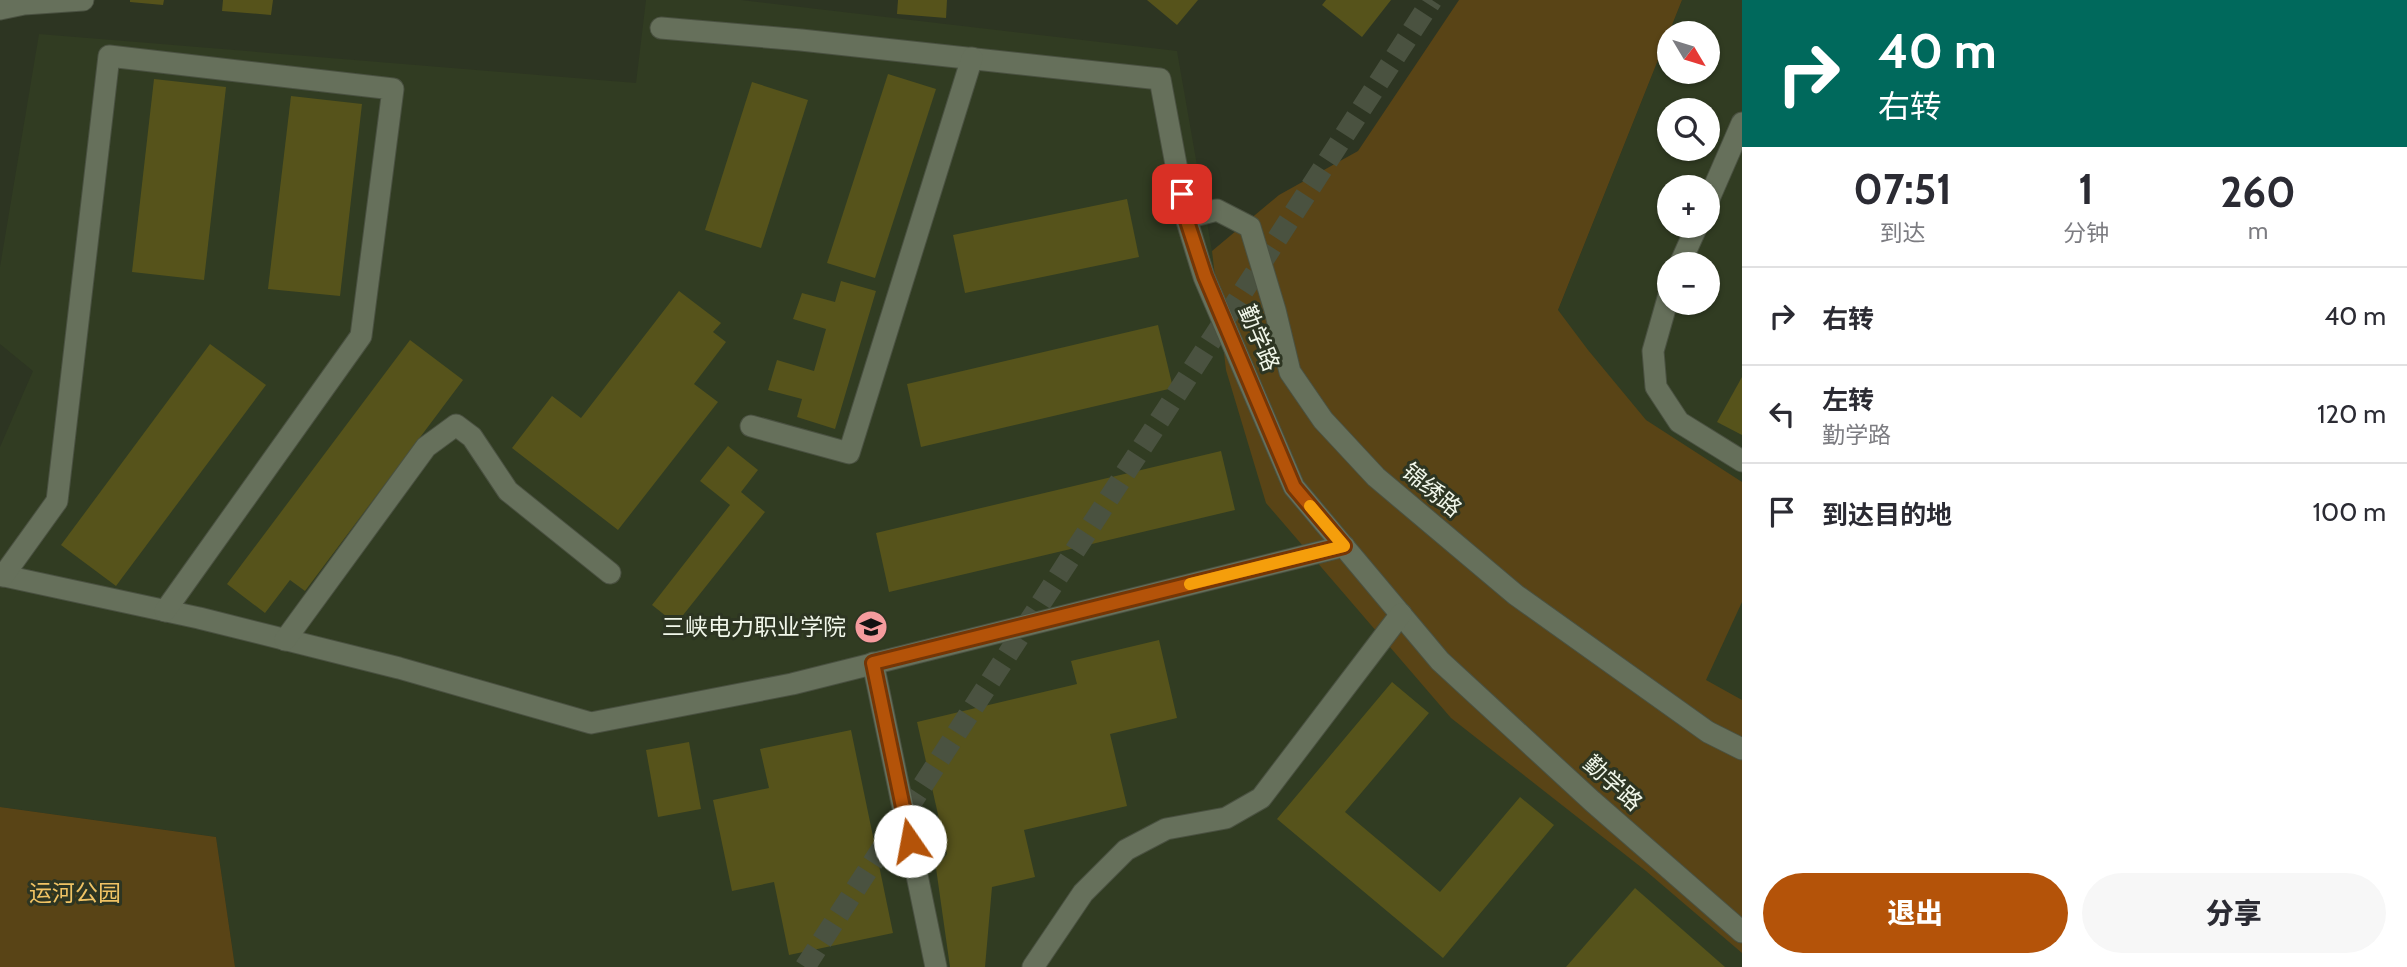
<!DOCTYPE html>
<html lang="zh">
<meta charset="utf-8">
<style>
body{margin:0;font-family:Cabin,"Noto Sans SC",sans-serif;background:#f7f7f7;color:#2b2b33;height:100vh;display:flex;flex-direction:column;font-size:26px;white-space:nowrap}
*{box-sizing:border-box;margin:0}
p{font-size:23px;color:#7c7c81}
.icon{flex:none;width:38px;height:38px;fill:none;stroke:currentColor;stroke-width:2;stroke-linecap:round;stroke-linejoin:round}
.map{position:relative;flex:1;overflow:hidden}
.side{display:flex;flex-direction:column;background:#fff;width:665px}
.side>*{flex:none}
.hud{background:#00695c;color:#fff;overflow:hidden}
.needle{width:46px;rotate:128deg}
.fabs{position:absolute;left:1657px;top:21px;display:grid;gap:14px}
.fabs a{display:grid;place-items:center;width:63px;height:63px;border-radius:50%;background:#fff;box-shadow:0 2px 5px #0004;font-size:35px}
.pin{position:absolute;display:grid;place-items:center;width:60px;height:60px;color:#fff;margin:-30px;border-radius:14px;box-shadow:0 4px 10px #0006}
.me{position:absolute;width:77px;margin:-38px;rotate:348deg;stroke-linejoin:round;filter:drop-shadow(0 0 5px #0008)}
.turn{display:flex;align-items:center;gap:24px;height:147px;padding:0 21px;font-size:32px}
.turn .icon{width:91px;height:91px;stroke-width:2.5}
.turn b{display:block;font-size:49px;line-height:60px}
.eta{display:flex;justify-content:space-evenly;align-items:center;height:119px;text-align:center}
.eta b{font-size:42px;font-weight:800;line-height:49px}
.action{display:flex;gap:14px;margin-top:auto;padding:14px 21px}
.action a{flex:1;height:80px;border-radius:42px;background:#b45309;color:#fff;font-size:28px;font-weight:800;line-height:80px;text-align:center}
.action a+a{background:#f7f7f7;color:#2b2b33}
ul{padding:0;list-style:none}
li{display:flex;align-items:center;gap:21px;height:98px;padding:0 21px;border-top:2px solid #e1e1e2}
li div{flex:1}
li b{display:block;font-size:26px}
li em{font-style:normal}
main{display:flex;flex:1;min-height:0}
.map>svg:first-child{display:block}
.built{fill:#313c22;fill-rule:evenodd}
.green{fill:#594416}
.building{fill:#56531b}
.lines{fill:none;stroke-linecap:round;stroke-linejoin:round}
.major-tunnel{stroke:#4a5240;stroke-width:21;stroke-dasharray:21 10;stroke-linecap:butt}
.minor-casing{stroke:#4a5141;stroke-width:23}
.minor{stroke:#66705b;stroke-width:21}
.route-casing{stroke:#753606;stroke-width:18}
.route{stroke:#b45309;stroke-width:12}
.slow{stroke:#f59e0b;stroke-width:12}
.labels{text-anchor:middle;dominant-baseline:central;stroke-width:6;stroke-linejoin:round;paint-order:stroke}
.street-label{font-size:23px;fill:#f1f7ea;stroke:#2d3522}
.poi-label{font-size:23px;fill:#f1f7ea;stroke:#2d3522;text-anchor:end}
.park-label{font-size:23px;fill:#f0c364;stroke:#2d3522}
</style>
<main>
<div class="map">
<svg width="1742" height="967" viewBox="0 0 1742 967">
<rect width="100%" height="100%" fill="#2d3522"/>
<path class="built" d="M646,0H741L1177,51L1212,251L1558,310L1682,0H1742V967H235L216,837L0,807V447L33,371L0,344V267L39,34L636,83ZM1670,33H1708V72H1670ZM1670,110H1708V149H1670ZM1670,187H1708V226H1670ZM1670,264H1708V303H1670Z"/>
<g class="green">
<path d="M1459,0H1682L1558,310L1588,350L1646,420L1742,482V602L1706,680L1742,700V953L1646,871L1451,718L1266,503L1226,370L1212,251L1279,195L1358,151Z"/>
<path d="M0,807L216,837L235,967H0Z"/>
</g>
<g class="building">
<path d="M130,0H164L163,5L130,2Z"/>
<path d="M223,0H273L271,15L222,11Z"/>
<path d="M898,0H947L946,18L897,14Z"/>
<path d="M1147,0H1198L1177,25Z"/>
<path d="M1326,0H1391L1362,37L1322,5Z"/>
<path d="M888,74L936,89L875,278L827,263Z"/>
<path d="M154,79L226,87L204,280L132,272Z"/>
<path d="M752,82L808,100L761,248L705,230Z"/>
<path d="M291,96L362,104L340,296L268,289Z"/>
<path d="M1127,199L1139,257L965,293L953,235Z"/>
<path d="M841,281L876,291L835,429L797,417L802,399L768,390L777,360L814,371L826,329L793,319L802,293L835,302Z"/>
<path d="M679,291L721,323L713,332L726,342L694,384L718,402L618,530L512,448L552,396L581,418Z"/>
<path d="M1158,325L1173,388L921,447L907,384Z"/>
<path d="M410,340L463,380L305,591L290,580L265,613L227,584Z"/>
<path d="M210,344L266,385L116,586L61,545Z"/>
<path d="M1742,377V435L1717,422Z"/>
<path d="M728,446L758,470L741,492L765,512L676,624L652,605L730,505L700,481Z"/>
<path d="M1221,451L1235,510L889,592L876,533Z"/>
<path d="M1159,640L1177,718L1110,734L1127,806L1024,830L1035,877L992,887L985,967H950L936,868L947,854L917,722L1077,684L1071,661Z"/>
<path d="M1392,682L1429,713L1345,812L1440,892L1520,797L1554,825L1443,958L1277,819Z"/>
<path d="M851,730L893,933L789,955L774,882L732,891L713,800L769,788L760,749Z"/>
<path d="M689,742L701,809L658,817L646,750Z"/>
<path d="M1635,888L1725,967H1566Z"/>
</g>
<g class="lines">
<path class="major-tunnel" d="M805,967L1432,0"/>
<defs>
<g id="minor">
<path d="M0,9L24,4L83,0"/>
<path d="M661,28L801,40L1160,79L1186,218L1204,277L1294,487L1440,661L1592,801L1742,932"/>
<path d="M1708,201L1742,123"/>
<path d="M1186,218L1217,210L1250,227L1275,310L1290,372L1323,420L1376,477L1516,595L1708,732L1742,749"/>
<path d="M1680,264L1697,226"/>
<path d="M1670,291L1653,351L1656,387L1679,422L1742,461"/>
<path d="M751,426L849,453L972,58"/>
<path d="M0,575L199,618L399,668L591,723L792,684L1344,546"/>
<path d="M3,576L57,501L109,56L393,89L361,336L165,611"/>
<path d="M285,640L426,447L456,425L472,437L508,491L610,573"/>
<path d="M873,663L936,967"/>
<path d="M1033,967L1083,893L1126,850L1166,829L1226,818L1261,798L1401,614"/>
</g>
</defs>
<use href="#minor" class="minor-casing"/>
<use href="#minor" class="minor"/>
</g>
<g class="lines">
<defs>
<path id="route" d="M910,841L873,663L1344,546L1294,487L1205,276L1186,218L1182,194"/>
</defs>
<use href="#route" class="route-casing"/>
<use href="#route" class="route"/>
<path class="slow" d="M1190,584L1344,546L1310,506"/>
</g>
<defs>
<symbol id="university-disc" viewBox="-11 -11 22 22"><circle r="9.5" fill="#f59b9d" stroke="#2d3522"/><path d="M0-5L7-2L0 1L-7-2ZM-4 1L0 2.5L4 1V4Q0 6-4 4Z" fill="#111"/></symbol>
</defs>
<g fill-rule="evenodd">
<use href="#university-disc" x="852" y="608" width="38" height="38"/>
</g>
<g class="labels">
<g class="street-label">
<text transform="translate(1259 338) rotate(67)">勤学路</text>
<text transform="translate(1432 490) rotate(40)">锦绣路</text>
<text transform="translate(1613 783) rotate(42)">勤学路</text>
</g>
<g class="poi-label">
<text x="846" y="627">三峡电力职业学院</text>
</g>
<g class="park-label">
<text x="75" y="893">运河公园</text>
</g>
</g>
</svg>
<div class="fabs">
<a><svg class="needle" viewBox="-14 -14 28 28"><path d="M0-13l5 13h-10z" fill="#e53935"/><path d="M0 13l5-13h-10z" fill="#7c7c81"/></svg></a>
<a><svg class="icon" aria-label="search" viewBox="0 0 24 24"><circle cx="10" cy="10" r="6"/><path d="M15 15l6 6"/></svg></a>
<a>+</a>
<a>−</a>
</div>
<div class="pin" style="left:1182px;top:194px;background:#d93025"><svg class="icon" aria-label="arrive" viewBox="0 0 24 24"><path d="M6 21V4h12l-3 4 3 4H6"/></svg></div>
<svg class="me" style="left:910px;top:841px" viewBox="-20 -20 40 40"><circle r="19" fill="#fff"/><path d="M0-13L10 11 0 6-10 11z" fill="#b45309"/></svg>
</div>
<section class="side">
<div class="hud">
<div class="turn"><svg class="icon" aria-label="right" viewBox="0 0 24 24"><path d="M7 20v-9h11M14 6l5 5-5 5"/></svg><div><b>40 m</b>右转</div></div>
</div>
<div class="eta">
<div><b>07:51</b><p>到达</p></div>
<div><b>1</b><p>分钟</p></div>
<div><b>260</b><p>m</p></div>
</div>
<ul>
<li><svg class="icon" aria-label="right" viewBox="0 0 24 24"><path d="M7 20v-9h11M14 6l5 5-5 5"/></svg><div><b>右转</b></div><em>40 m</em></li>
<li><svg class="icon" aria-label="left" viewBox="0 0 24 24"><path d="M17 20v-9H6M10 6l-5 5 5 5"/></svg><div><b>左转</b><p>勤学路</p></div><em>120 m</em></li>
<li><svg class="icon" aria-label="arrive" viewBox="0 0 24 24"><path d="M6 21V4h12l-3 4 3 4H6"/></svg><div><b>到达目的地</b></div><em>100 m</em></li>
</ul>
<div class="action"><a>退出</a><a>分享</a></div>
</section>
</main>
